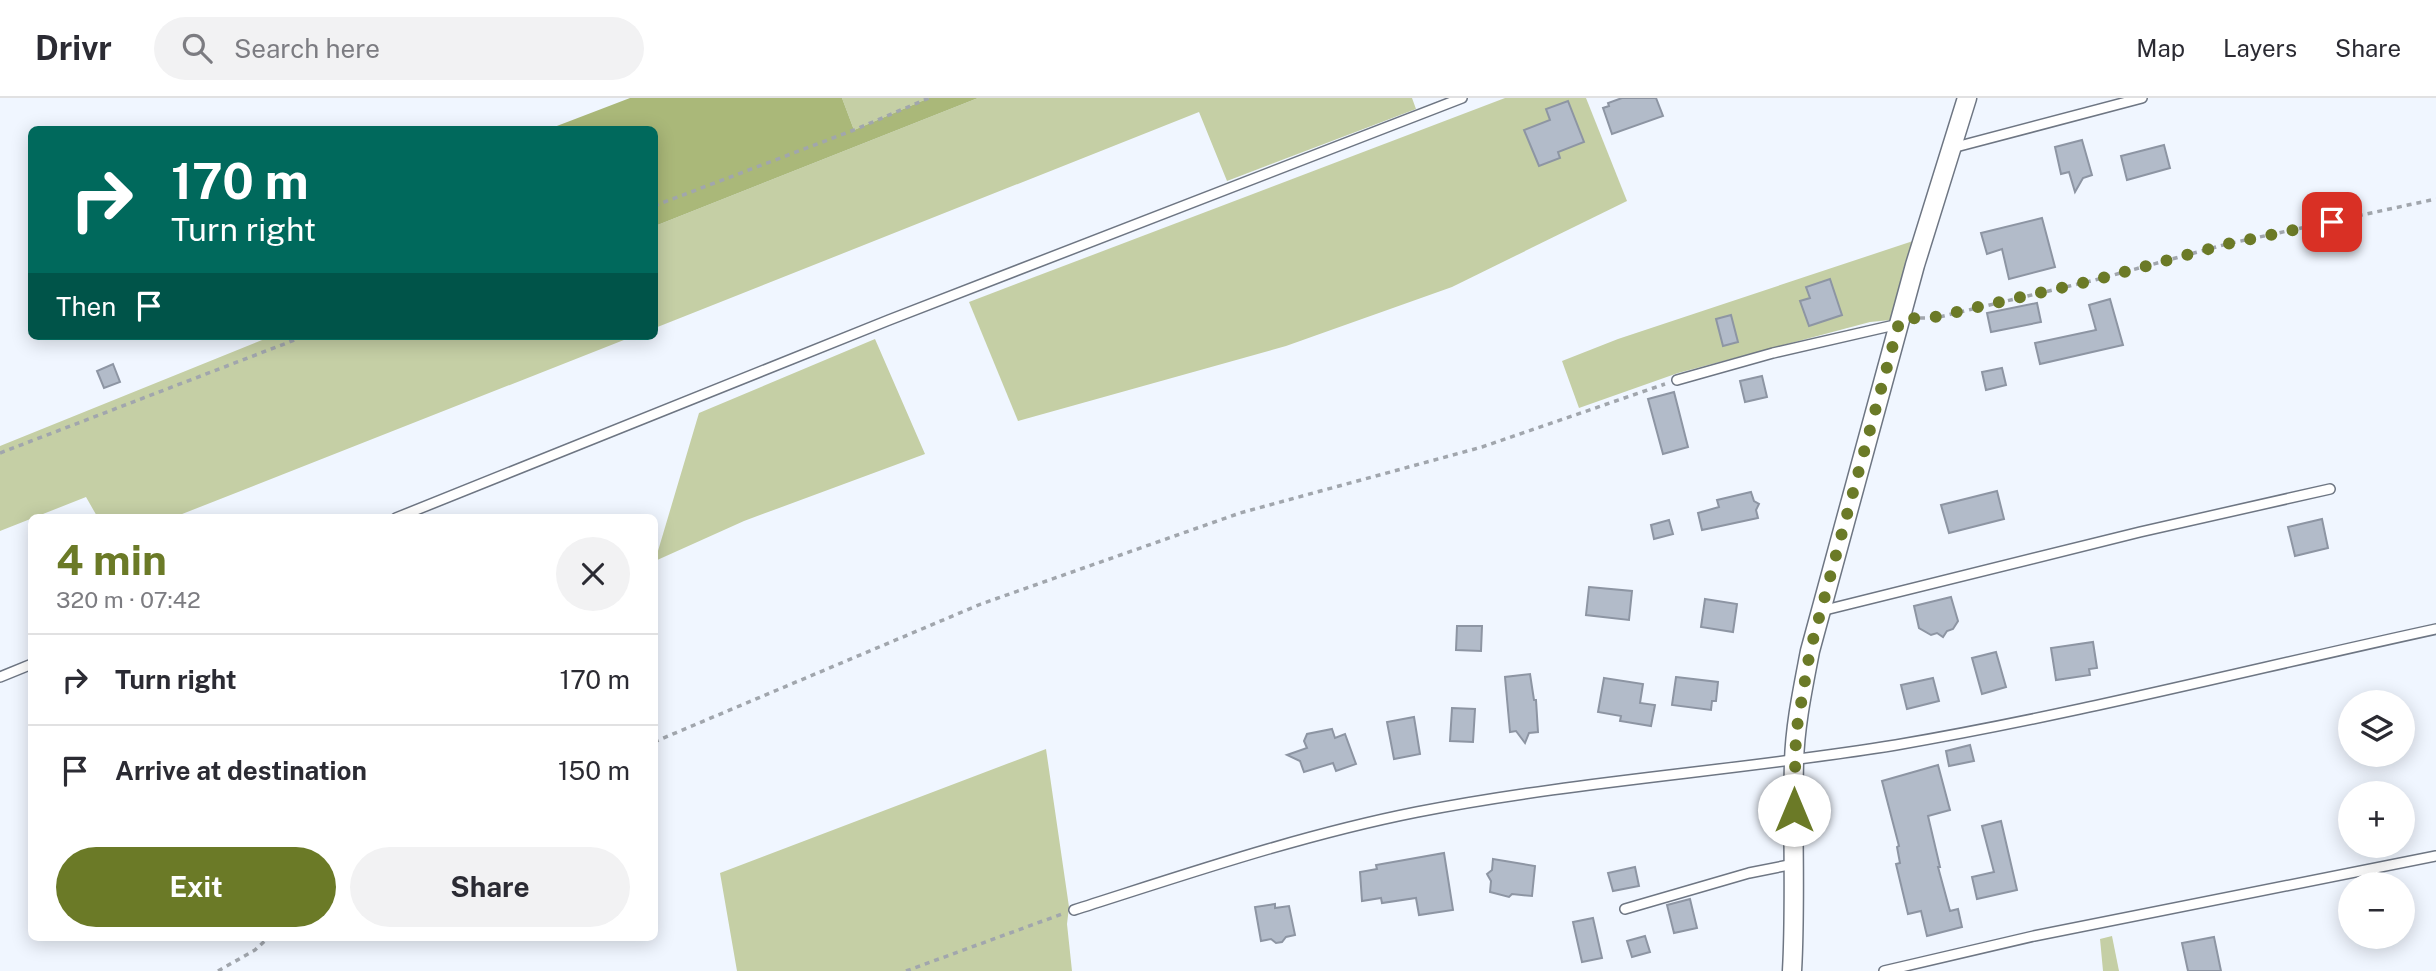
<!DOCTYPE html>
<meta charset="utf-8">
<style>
body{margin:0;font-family:"Public Sans",sans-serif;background:#f2f2f3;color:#2b2b33;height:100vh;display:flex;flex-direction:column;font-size:26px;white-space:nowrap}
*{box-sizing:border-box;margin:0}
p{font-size:23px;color:#7c7c81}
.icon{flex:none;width:38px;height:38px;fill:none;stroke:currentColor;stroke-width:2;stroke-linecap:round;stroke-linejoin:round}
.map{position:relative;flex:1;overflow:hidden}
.sheet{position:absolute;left:28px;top:416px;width:630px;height:427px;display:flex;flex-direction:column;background:#fff;border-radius:10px;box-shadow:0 4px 18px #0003}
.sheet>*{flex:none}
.top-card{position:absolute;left:28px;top:28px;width:630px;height:214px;border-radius:10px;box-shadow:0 4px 18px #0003;background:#00695c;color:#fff;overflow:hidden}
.fabs{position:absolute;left:2338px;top:592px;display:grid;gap:14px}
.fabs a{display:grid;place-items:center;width:77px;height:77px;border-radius:50%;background:#fff;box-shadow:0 4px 18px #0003;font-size:35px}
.pin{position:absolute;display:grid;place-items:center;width:60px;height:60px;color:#fff;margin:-30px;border-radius:14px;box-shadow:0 4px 10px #0006}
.me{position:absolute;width:77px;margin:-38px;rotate:0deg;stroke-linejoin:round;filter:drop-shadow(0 0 5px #0008)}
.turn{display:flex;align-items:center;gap:24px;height:147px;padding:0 28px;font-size:32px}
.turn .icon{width:91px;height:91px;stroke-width:2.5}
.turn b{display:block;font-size:49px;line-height:60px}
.then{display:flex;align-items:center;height:66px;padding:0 28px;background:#0003;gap:14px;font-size:26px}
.round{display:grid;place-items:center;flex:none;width:74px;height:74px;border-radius:37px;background:#f2f2f3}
.head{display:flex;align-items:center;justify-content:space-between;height:119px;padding:0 28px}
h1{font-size:42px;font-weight:700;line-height:52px;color:#6b7a27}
.primary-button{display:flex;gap:14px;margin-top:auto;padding:14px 28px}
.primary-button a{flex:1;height:80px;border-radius:42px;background:#6b7a27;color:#fff;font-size:28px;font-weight:700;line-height:80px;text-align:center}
.primary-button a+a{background:#f2f2f3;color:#2b2b33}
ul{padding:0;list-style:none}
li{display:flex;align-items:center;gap:21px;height:91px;padding:0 28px;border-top:2px solid #e1e1e2}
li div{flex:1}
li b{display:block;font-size:26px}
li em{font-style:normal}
header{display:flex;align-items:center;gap:42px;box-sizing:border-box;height:98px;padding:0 35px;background:#fff;border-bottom:2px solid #e1e1e2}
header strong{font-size:33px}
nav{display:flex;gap:38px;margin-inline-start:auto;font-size:24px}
.search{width:490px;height:63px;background:#f2f2f3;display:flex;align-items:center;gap:18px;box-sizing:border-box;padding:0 24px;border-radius:38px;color:#7c7c81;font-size:26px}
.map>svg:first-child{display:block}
.green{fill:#c5cfa5}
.forest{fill:#aab879}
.building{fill:#b2bbc9;stroke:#8d95a3;stroke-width:2}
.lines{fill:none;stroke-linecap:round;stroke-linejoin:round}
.service-casing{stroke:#6e7683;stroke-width:12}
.minor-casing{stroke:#6e7683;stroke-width:21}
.path{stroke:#a1a6ad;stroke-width:3.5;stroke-dasharray:5 5;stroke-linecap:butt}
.service{stroke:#fff;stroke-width:9}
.minor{stroke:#fff;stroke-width:18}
.route{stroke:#6b7a27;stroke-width:12;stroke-dasharray:0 21.6}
</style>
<header>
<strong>Drivr</strong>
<div class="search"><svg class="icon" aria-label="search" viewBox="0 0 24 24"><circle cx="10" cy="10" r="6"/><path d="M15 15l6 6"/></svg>Search here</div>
<nav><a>Map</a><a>Layers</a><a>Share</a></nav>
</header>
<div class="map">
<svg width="2436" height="873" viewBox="0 0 2436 873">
<rect width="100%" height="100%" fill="#f0f6ff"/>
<g class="green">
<path d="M842,0H929L854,32Z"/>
<path d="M978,0H1412L1416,11L1227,83L1199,14L655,230V128Z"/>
<path d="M1505,0H1586L1627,103L1452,189L1286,248L1018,323L969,204Z"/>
<path d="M1913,143L1891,222L1870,224L1678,275L1579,310L1562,263L1618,241Z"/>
<path d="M272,238H634L172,420H98L86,399L0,433V348Z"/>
<path d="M875,241L925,356L744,423L655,463L699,315Z"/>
<path d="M1046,651L1069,809L1067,826L1072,873H737L720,775Z"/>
<path d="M2112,838L2119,873H2103L2100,841Z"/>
</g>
<path class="forest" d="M630,0H842L854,32L929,0H978L655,128L654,32L549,31Z"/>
<g class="building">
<path d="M1622,0H1656L1663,18L1612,36L1603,10L1609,8L1608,5Z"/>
<path d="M1568,3L1584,44L1558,54L1560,60L1539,68L1524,32L1550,22L1546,11Z"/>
<path d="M2082,42L2092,77L2083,80L2075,94L2069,74L2061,76L2055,49Z"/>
<path d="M2164,47L2170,70L2127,82L2121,58Z"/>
<path d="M2042,120L2055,169L2009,181L2002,151L1987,156L1981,135Z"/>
<path d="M1830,181L1842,217L1809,228L1800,203L1810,200L1806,189Z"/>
<path d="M2110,201L2123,247L2040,266L2035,245L2096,232L2089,207Z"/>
<path d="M2037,205L2041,224L1991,234L1987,215Z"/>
<path d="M1731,217L1738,244L1723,248L1716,221Z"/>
<path d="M113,266L120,284L104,290L97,273Z"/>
<path d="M2002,270L2006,287L1986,292L1982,274Z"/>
<path d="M1762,278L1767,299L1745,304L1740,283Z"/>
<path d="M1674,294L1688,349L1663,356L1648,301Z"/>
<path d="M1997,393L2004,421L1949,435L1941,407Z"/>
<path d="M1751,394L1754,403L1759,406L1756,412L1758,420L1702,432L1698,415L1719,409L1717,402Z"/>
<path d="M2322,421L2328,450L2295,458L2288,429Z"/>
<path d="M1669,422L1673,436L1654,441L1651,427Z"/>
<path d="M1589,489L1632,493L1629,522L1586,517Z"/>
<path d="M1951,499L1958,523L1953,531L1947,533L1943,539L1937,535L1931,537L1919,530L1914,508Z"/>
<path d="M1705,501L1737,506L1733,534L1701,529Z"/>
<path d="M1457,528H1482L1481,553L1456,552Z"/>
<path d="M2093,544L2097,570L2089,571L2090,577L2056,582L2051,550Z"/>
<path d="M1996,554L2006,589L1982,596L1972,560Z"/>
<path d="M1530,576L1534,602H1536L1538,634L1529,635L1525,645L1516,633L1510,634L1505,579Z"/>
<path d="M1676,579L1718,584L1716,603H1712L1711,612L1672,607Z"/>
<path d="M1604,580L1643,586L1640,605L1655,607L1651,628L1620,623L1621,618L1598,614Z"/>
<path d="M1933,580L1939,603L1907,611L1901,587Z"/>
<path d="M1452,610L1475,611L1473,644L1450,643Z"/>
<path d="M1414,619L1420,656L1394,661L1387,624Z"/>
<path d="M1332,631L1335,640L1345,636L1356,666L1336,673L1333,665L1304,674L1300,663L1287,657L1307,650L1304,643L1307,636Z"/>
<path d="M1970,647L1974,663L1949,668L1946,653Z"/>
<path d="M1938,667L1950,712L1928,718L1940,769H1938L1950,813L1958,811L1962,829L1927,838L1921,813L1908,816L1896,766L1900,765L1897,749L1899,748L1882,683Z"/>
<path d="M2001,723L2017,792L1977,801L1972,779L1994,774L1982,728Z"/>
<path d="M1444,755L1453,812L1419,817L1416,800L1382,805L1381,800L1362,803L1360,774L1377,771L1376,767Z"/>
<path d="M1493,761L1535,768L1532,798L1512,796L1509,799L1490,794L1491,783L1487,776L1492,772Z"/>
<path d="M1635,769L1639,788L1613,793L1608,775Z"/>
<path d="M1690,801L1697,830L1674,835L1667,807Z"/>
<path d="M1275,806V810L1289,808L1295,837L1286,839L1282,844L1276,845L1271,841L1261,843L1255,809Z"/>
<path d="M1593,820L1602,860L1582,864L1573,824Z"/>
<path d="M1645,838L1650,854L1632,859L1627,843Z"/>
<path d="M2214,839L2221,873H2188L2182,845Z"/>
</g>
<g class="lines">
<defs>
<g id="service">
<path d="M1952,50L2142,0"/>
<path d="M1677,282L1773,255L1899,226"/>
<path d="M396,420L889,222L1462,0"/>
<path d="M1821,513L2140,434L2330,391"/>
<path d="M0,579L32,566"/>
<path d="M1625,811L1749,775L1794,766"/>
<path d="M1074,812C1187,776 1301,737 1417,714C1575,683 1737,673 1896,647C2077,616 2256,570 2436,531"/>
<path d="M1884,873L2034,838L2436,758"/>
</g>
<path id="minor" d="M1792,873C1796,803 1792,734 1794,664C1795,627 1803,590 1810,553L1915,167L1967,0"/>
</defs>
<use href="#service" class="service-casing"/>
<use href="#minor" class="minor-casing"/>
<g class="path">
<path d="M654,108L854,32L929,0"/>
<path d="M1920,220H1935L2095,182L2227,146L2436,101"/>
<path d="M0,355L305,238"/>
<path d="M654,644L981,506L1240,415L1482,349L1665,286"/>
<path d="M218,873L255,852L268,840"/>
<path d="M906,873L1062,816"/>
</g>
<use href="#service" class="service"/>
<use href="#minor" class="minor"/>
</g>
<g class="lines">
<path class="route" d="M1794,712L1796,635L1810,553L1900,221L1935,219L2095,182L2227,146L2332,124"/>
</g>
</svg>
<div class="fabs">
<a><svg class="icon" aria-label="layers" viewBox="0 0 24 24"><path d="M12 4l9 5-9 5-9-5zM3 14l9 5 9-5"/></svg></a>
<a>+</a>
<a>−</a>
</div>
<div class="pin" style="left:2332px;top:124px;background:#d93025"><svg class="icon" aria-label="arrive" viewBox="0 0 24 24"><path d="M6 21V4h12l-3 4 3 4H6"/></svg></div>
<svg class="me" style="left:1794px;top:712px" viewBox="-20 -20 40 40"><circle r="19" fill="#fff"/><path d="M0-13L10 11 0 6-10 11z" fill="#6b7a27"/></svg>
<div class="top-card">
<div class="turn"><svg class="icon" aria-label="right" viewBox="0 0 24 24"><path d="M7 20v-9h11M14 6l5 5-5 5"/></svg><div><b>170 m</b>Turn right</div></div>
<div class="then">Then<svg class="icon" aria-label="arrive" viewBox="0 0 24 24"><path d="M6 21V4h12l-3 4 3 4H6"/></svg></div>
</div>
<section class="sheet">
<div class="head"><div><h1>4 min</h1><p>320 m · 07:42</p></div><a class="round"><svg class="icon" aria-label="close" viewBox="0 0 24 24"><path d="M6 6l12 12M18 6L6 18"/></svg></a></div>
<ul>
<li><svg class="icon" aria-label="right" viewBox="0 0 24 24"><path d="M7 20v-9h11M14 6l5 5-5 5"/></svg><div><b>Turn right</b></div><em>170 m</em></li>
<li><svg class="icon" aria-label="arrive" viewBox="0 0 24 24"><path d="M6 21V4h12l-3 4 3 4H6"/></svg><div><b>Arrive at destination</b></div><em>150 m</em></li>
</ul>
<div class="primary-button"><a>Exit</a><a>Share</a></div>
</section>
</div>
